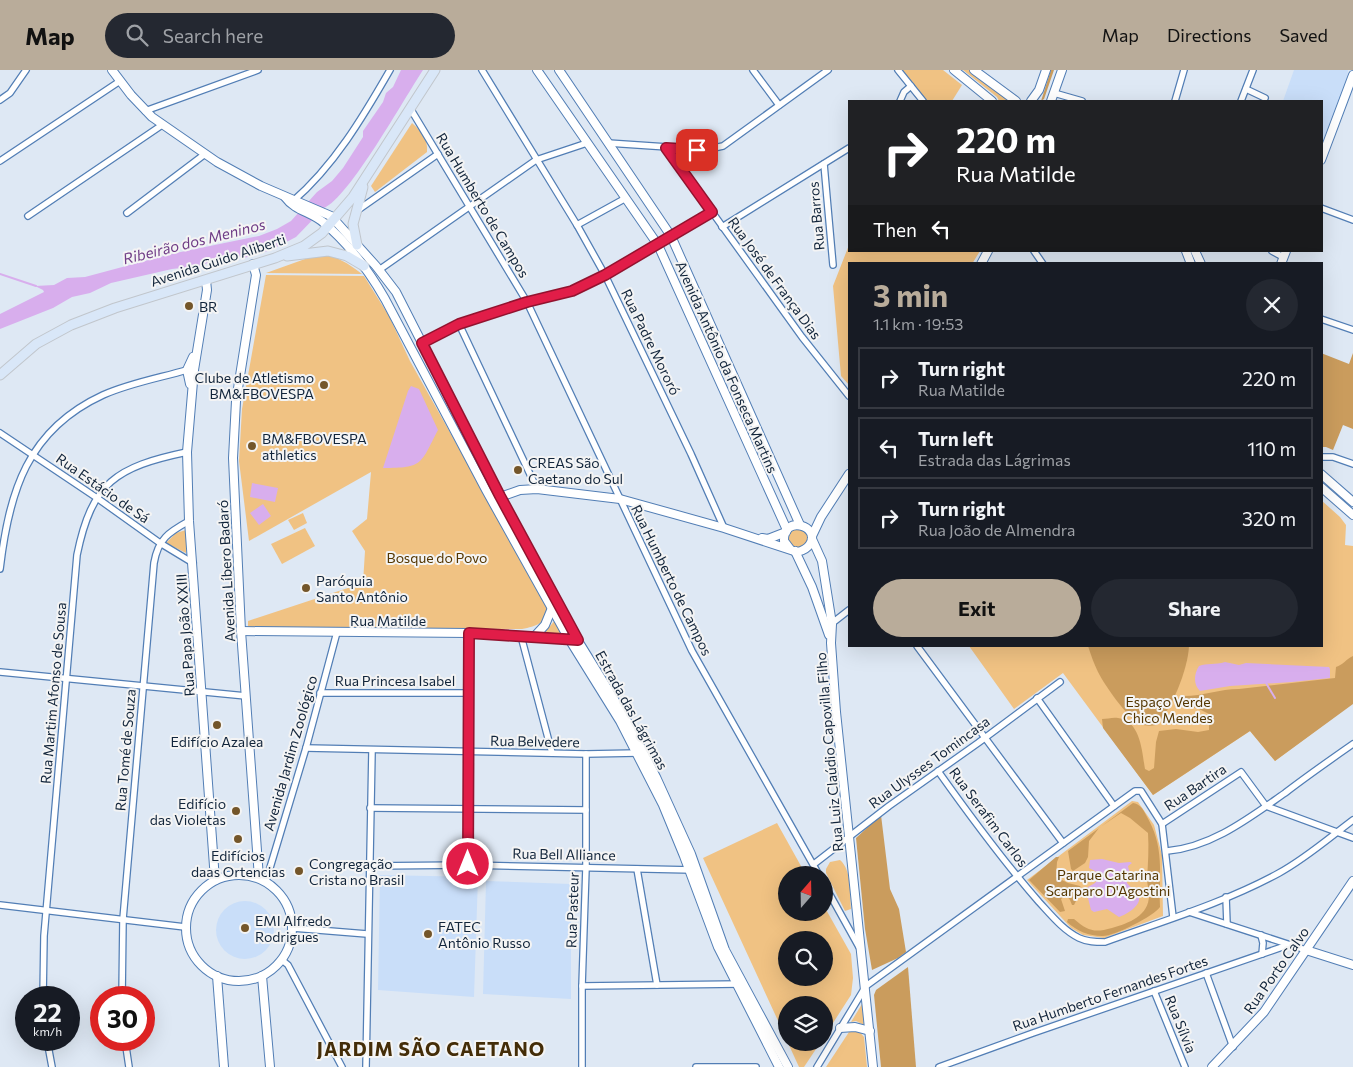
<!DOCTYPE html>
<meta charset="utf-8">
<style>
body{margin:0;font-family:Commissioner,sans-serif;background:#242831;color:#f1f3f6;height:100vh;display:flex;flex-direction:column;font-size:19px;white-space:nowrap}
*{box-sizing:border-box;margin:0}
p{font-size:16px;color:#9ea1a6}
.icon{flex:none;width:28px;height:28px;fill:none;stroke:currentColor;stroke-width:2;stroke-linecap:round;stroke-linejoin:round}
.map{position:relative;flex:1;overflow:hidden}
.side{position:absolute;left:848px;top:192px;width:475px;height:385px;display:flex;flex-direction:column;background:#171b24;border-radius:0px;box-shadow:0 5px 20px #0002}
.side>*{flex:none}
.banner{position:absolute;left:848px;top:30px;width:475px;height:152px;border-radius:0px;box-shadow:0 5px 20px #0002;background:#202124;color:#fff;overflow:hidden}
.needle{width:32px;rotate:20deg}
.tools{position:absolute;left:778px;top:796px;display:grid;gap:10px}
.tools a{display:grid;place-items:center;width:55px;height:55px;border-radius:50%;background:#171b24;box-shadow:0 5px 20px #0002;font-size:25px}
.speed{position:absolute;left:15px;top:916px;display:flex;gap:10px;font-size:25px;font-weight:700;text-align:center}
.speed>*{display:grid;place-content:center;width:65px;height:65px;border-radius:50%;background:#171b24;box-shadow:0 5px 20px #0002;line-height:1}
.speed small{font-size:12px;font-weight:400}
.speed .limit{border:8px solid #d22;background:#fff;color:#111}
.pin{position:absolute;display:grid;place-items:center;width:42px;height:42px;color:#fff;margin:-21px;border-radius:10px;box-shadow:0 2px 8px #0006}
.me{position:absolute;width:55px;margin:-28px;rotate:0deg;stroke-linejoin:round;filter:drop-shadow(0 0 4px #0008)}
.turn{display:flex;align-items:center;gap:18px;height:105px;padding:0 25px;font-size:22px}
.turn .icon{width:65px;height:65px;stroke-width:2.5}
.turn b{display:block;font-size:35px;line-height:42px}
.then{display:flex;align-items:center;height:48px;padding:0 25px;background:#0003;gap:10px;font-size:19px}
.round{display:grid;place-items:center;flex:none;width:52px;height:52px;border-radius:26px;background:#242831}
.summary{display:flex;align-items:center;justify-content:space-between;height:85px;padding:0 25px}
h1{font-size:30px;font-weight:700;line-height:38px;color:#b9ac9a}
.action{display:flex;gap:10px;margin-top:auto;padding:10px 25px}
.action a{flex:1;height:58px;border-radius:30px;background:#b9ac9a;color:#111;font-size:20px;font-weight:700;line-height:58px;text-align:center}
.action a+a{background:#242831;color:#f1f3f6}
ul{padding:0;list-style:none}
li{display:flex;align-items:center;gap:15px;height:62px;margin:0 10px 8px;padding:0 15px;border:2px solid #363941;border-radius:0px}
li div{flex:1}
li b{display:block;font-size:19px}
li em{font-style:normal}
header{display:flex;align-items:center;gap:30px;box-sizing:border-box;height:70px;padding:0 25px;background:#b9ac9a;color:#111}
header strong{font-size:24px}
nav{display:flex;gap:28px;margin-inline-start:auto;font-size:18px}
.search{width:350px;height:45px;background:#242831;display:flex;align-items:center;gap:12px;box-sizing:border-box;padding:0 18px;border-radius:28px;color:#9ea1a6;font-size:19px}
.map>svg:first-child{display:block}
.built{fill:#c9def9}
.green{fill:#f0c283;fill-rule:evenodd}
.forest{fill:#ca9c5d}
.water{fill:#d8aeed}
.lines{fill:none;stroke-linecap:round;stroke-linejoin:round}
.stream{stroke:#d8aeed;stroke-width:2}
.street-casing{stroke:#527eb5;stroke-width:8}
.secondary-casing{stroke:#527eb5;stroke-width:10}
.primary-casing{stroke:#c1c6cc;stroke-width:11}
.street{stroke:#fff;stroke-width:5.5}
.secondary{stroke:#fff;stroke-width:8}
.primary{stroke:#d9e7f8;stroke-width:9}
.route-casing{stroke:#92132f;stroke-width:12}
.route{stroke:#e11d48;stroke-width:9}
.poi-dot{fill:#74562a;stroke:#f4f4f4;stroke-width:2}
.labels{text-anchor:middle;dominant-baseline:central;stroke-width:4;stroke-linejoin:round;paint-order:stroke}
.street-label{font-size:14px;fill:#12253b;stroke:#f4f4f4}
.poi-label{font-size:14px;fill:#12253b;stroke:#f4f4f4;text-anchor:start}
.park-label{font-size:14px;fill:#543600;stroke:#f4f4f4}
.water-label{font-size:15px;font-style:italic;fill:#6f3c86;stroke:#f4f4f4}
.district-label{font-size:19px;font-weight:bold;letter-spacing:1px;fill:#442d08;stroke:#f4f4f4}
</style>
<header>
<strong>Map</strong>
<div class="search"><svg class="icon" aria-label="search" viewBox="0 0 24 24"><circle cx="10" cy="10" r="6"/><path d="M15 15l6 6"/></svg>Search here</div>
<nav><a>Map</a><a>Directions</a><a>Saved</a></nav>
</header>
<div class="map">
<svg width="1353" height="997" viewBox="0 0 1353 997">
<rect width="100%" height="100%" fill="#dee8f4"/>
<g class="built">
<path d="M1294,0H1348L1347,12L1321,75V31H1283Z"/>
<path d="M380,805L478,807L474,927L378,920Z"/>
<path d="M486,811L571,814V929L483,924Z"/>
<circle cx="245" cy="860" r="29"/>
</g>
<g class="green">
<path d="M901,0H943L962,15L952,31H925Z"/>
<path d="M963,0H969L1011,31H999L997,27Z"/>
<path d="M412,53C422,62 428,69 427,82L375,122L371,116Z"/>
<path d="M849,175V181H980L972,194H849V315L841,306L833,216Z"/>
<path d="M319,184C338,186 347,193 362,204L266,203Z"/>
<path d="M266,205L364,206L389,246L410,291L549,539C544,554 537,556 522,559L248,557V551L363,513L365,481L352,461L367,449L371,402L249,471L239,391L242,339Z"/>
<path d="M1321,430L1340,447L1346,455L1345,475L1353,476V633L1275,691L1250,661L1153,725L1063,603L1014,639L969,576H1321Z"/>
<path d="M303,443L307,453L294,460L288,450Z"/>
<circle cx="798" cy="468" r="10"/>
<path d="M305,458L315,476L282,494L271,474Z"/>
<path d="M186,460V483L166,473L176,463Z"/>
<path d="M555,550L563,565H543Z"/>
<path d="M1132,731L1138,732L1154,755L1162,785L1163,846L1104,868L1083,865L1071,858L1027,810Z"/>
<path d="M777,753L806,805H786V842H824V836L851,884L853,908L851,925L824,967V935H786V968L703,788ZM786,870H824V908H786Z"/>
<path d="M840,790C852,800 850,825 851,839L845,841L826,803V799L830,792Z"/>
<path d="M862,934L864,955L856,951L851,952Z"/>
<path d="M855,961H859L864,967L867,997H826L849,962Z"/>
<path d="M788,973H820L804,997H799Z"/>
</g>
<g class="forest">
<path d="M1051,0H1054L1044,29L1041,31Z"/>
<path d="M1321,283L1349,294L1353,283V359L1343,355L1333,380L1326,377H1321Z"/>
<path d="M1088,576H1189C1188,599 1172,639 1156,655C1151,656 1145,656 1140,654C1127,647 1105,616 1098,602C1094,594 1091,585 1088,576Z"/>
<path d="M1353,586V634L1275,691L1250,661L1153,725L1103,658L1102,649C1107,649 1113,647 1118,648C1141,651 1142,682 1145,699L1149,701L1154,698L1156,672L1159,661L1176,659L1198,662L1209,660V644L1199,639L1187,636L1184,626C1203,626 1220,619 1239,619L1335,608L1336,597C1343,595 1346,589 1353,586Z"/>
<path d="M1133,733C1140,734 1143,739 1146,745C1165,777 1159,802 1160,837C1154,846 1113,867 1102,866C1089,866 1077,861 1067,852L1068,849H1074C1088,861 1094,863 1112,858C1129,853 1149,846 1149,825C1149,819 1147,814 1147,809C1148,794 1149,778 1148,763L1130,748L1121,743L1099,758L1089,771L1088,787L1085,793L1073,801L1071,799L1068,781Z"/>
<path d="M881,745L890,819L899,839L906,882L898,888L872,900L865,859L856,768Z"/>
<path d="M1056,787H1059L1057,792L1056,807L1068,813L1080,816L1082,819L1074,835H1072L1070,830L1066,825L1061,829L1065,841L1060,842L1029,810Z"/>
<path d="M908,897L916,997H881L874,925L876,920Z"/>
</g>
<g class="water">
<path d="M401,0H423C405,27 349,128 324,138L296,167L271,180L244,188L235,185L198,196L172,199L111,213L90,223L72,227L53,238L0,259V244L44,222L43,220L35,216L54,215L67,208L85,207L171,184L259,166L277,159L291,151L317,122L332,111L343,98L363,67V61L383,32L386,23L393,17Z"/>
<path d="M411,316L419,319L438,360C420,394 424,398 383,398L408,321Z"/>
<path d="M252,413L278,418L275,432L250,427Z"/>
<path d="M263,434L271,446L259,455L250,443Z"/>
<path d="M1225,592L1239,595L1246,593L1329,597L1330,599V608L1292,612L1230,616L1200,621C1193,614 1194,604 1199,596C1207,593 1215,595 1225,592Z"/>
<path d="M1102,789L1119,793L1130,792L1132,793L1128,796L1130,805L1127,807V813C1130,817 1136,821 1138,825C1144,834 1126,845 1119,847L1107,839L1094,842L1091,840L1088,828V817L1095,813L1099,807L1095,801L1089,798L1090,790Z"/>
</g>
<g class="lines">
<g class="stream">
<path d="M0,204L36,216"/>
<path d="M1266,613L1275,628"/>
</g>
<defs>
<g id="street">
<path d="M482,0L577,155L605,205L691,384L724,458"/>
<path d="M753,0L779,35"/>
<path d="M898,0L923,31"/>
<path d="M1246,19L1265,28"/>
<path d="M1054,23L1082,31"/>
<path d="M0,30L10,23L26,0"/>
<path d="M900,31L904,22L911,16"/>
<path d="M1175,31L1184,0"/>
<path d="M1241,31L1253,0"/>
<path d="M410,38L527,232L692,581L819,805"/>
<path d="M145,41L258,0"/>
<path d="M608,73L697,79H709L723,76L828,0"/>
<path d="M666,78L802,267L849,326"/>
<path d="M0,91L120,11"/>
<path d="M824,94L833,195"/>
<path d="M292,132C334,96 363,47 390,0"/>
<path d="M1321,138L1353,150"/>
<path d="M358,140L438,84"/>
<path d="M127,143L205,84"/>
<path d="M28,146L162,55"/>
<path d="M577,155L626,128"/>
<path d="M722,157L849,78"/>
<path d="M1034,181L1043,194"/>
<path d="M1272,181L1283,187"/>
<path d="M379,200L536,90L587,73"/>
<path d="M1321,249L1353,260"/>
<path d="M459,254L537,419"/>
<path d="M422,273L459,254L527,232L571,221L605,205L712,143"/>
<path d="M0,363L97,428L160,473L193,493"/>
<path d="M1321,387H1333L1353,394"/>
<path d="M0,499C9,422 27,360 103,325C130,313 159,308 187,300"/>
<path d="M831,554L849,540"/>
<path d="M521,566L552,683"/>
<path d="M917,576L1063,773"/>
<path d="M0,602L246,626"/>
<path d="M320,623H470"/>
<path d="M1037,628L1114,736"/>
<path d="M306,678L586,684L638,683"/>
<path d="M938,701C970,746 1003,791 1039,832C1051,845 1063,860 1079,868C1087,872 1096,872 1105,872C1163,851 1224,833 1279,803C1305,789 1329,768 1353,750"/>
<path d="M370,738L586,740"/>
<path d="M1162,754L1241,702L1266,736L1353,768"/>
<path d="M1167,781C1212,777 1249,748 1285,723C1307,706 1330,690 1353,674"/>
<path d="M814,794L889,736L978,673L1060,612"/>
<path d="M468,795L469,563"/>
<path d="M370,796L468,795L693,800"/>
<path d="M637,799L657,915"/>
<path d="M266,811L306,678L337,562"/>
<path d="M824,814L859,877"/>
<path d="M1226,827L1227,854"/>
<path d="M0,835L185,857"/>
<path d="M1189,842L1306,880"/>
<path d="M293,858L367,864"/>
<path d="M1261,865L1263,873L1262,884"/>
<path d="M282,890L288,895L342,997"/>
<path d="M1206,903L1233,977"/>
<path d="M582,916L740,914"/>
<path d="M1154,921L1185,997"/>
<path d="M43,928L44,866L77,485C92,412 116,397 187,382"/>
<path d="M122,928L123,849L154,493C158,469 169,462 189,451"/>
<path d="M47,970L52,997"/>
<path d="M125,970L129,997"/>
<path d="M366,997L372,681"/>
<path d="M582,997V916L586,798V684"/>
<path d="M696,997H756"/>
<path d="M817,997L866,916L1135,721H1141L1162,754L1173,847"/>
<path d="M939,997L1033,963L1291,874"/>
</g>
<g id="secondary">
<path d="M112,0L131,25L152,47L217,92L261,116L331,146L376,196L396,222L500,426L575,566L625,647L656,707L691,784L725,880L788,997"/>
<path d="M537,0L658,175L787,460"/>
<path d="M559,0L671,166L800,455"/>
<path d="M954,0L992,31"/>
<path d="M974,0L1016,31"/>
<path d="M1031,31L1039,20L1046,0"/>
<path d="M1051,31L1062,0"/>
<path d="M1321,90L1353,5"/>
<path d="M285,127C295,141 312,142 324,153C349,174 369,201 385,229L486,420L569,569L620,651L663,735L684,786L718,877L779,997"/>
<path d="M1186,181L1191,194"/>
<path d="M1195,181L1201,194"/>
<path d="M253,194L256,205L236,331L233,388L241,561L259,808"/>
<path d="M981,194L988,181"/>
<path d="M1281,194L1286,181"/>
<path d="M206,210L207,220L194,300L187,382L189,451L215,810"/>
<path d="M190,314L187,300L193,287"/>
<path d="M1321,404L1353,432"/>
<path d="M1321,417L1353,445"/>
<path d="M497,428L520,420L537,419L620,429L724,458L797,482C802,481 807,479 810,474C821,456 783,444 784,471L790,479"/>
<path d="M812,466L821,447L849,404"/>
<path d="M762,468L768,469L786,462"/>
<path d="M812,469L822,491L832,554L831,573L836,642L873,997"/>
<path d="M795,481L812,517L829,565"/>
<path d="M241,561L469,563L571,569"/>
<path d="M534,567L545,555L552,538"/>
<circle cx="239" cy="858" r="53"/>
<path d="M1306,880L1353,895"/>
<path d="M217,906L224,997"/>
<path d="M262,906L270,997"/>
<path d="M840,958L855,957L870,961"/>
<path d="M1212,997L1264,942L1353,811"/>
</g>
<g id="primary">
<path d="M357,175L353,154L363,117"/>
<path d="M287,186L328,181L347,186L364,196"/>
<path d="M0,305L36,274L71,255L115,238L275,188L304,176L322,163L353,127L435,0"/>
</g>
</defs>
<use href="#street" class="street-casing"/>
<use href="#secondary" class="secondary-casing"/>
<use href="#primary" class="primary-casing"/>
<use href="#street" class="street"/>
<use href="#secondary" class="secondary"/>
<use href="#primary" class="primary"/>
</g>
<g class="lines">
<defs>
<path id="route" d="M468,794L469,563L578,570L500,426L422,273L459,254L527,232L572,221L605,205L712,142L666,78L697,80"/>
</defs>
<use href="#route" class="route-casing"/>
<use href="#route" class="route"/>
</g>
<g class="poi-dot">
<circle cx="189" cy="236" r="5"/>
<circle cx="324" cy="315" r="5"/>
<circle cx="252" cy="376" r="5"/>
<circle cx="518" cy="400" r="5"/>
<circle cx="306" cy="518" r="5"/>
<circle cx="217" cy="655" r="5"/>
<circle cx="236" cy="741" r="5"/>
<circle cx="238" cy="769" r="5"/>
<circle cx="299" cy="801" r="5"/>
<circle cx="245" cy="858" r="5"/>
<circle cx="428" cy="864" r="5"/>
</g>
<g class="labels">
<g class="street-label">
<text transform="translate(483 135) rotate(59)">Rua Humberto de Campos</text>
<text transform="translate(816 146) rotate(-95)">Rua Barros</text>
<text transform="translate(218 190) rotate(-18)">Avenida Guido Aliberti</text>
<text transform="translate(775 208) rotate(54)">Rua José de França Dias</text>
<text transform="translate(651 272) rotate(64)">Rua Padre Mororó</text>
<text transform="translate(727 297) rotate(66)">Avenida Antônio da Fonseca Martins</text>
<text transform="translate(103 418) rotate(35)">Rua Estácio de Sá</text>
<text transform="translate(226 501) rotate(-93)">Avenida Líbero Badaró</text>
<text transform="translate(672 510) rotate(64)">Rua Humberto de Campos</text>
<text x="388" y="550">Rua Matilde</text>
<text transform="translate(185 565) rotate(-94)">Rua Papa João XXIII</text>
<text x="395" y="610">Rua Princesa Isabel</text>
<text transform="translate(53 623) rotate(-85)">Rua Martim Afonso de Sousa</text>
<text transform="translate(632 640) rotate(61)">Estrada das Lágrimas</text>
<text transform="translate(535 671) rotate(1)">Rua Belvedere</text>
<text transform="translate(125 680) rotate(-85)">Rua Tomé de Souza</text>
<text transform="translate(829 682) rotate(-95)">Rua Luiz Claúdio Capovilla Filho</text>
<text transform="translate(290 683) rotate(-74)">Avenida Jardim Zoológico</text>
<text transform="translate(929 692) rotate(-36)">Rua Ulysses Tomincasa</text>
<text transform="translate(1195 717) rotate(-34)">Rua Bartira</text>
<text transform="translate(989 747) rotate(53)">Rua Serafim Carlos</text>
<text transform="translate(564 784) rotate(1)">Rua Bell Alliance</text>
<text transform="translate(572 840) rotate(-88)">Rua Pasteur</text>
<text transform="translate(1276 900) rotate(-55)">Rua Porto Calvo</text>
<text transform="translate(1110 923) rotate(-19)">Rua Humberto Fernandes Fortes</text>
<text transform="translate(1181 954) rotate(68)">Rua Sílvia</text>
</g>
<g class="poi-label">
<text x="199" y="236">BR</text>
<text x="314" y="307" text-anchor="end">Clube de Atletismo<tspan x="314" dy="16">BM&amp;FBOVESPA</tspan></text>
<text x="262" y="368">BM&amp;FBOVESPA<tspan x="262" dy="16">athletics</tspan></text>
<text x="528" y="392">CREAS São<tspan x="528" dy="16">Caetano do Sul</tspan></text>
<text x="316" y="510">Paróquia<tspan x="316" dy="16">Santo Antônio</tspan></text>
<text x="217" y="671" text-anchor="middle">Edifício Azalea</text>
<text x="226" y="733" text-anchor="end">Edifício<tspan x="226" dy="16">das Violetas</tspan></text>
<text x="238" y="785" text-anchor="middle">Edifícios<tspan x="238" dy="16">daas Ortencias</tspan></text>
<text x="309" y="793">Congregação<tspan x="309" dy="16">Crista no Brasil</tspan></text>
<text x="255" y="850">EMI Alfredo<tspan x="255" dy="16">Rodrigues</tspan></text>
<text x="438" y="856">FATEC<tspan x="438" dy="16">Antônio Russo</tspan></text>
</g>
<g class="park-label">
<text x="437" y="487">Bosque do Povo</text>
<text x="1168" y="631">Espaço Verde<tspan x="1168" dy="16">Chico Mendes</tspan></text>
<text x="1108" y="804">Parque Catarina<tspan x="1108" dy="16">Scarparo D'Agostini</tspan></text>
</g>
<g class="water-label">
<text transform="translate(194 171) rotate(-14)">Ribeirão dos Meninos</text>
</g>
<g class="district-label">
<text x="431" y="978">JARDIM SÃO CAETANO</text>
</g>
</g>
</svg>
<div class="tools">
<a><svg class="needle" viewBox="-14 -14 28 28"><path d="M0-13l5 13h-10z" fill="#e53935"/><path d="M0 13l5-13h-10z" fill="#9ea1a6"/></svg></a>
<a><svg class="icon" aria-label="search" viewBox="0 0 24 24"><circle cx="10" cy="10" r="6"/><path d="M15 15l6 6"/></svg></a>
<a><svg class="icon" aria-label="layers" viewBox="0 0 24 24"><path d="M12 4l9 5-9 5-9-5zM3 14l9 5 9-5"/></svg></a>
</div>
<div class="speed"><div>22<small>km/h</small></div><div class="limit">30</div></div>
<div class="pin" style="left:697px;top:80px;background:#d93025"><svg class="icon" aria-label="arrive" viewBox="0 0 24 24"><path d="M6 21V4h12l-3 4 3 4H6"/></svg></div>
<svg class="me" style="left:468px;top:794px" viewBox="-20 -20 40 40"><circle r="17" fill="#e11d48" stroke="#fff" stroke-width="3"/><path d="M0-11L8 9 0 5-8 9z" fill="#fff"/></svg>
<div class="banner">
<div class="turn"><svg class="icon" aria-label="right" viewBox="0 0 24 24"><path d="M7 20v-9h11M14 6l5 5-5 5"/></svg><div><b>220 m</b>Rua Matilde</div></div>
<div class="then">Then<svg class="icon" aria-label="left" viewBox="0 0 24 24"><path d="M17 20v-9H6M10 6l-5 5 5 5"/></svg></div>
</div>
<section class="side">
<div class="summary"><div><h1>3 min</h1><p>1.1 km · 19:53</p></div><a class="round"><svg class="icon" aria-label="close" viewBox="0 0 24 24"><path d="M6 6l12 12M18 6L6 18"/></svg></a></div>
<ul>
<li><svg class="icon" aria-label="right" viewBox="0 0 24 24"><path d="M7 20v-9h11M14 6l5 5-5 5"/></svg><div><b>Turn right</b><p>Rua Matilde</p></div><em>220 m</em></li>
<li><svg class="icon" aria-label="left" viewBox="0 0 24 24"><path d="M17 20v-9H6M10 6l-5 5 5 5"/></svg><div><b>Turn left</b><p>Estrada das Lágrimas</p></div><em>110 m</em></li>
<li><svg class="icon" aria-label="right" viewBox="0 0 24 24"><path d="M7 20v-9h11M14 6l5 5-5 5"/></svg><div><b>Turn right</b><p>Rua João de Almendra</p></div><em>320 m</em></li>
</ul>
<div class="action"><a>Exit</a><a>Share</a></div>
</section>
</div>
